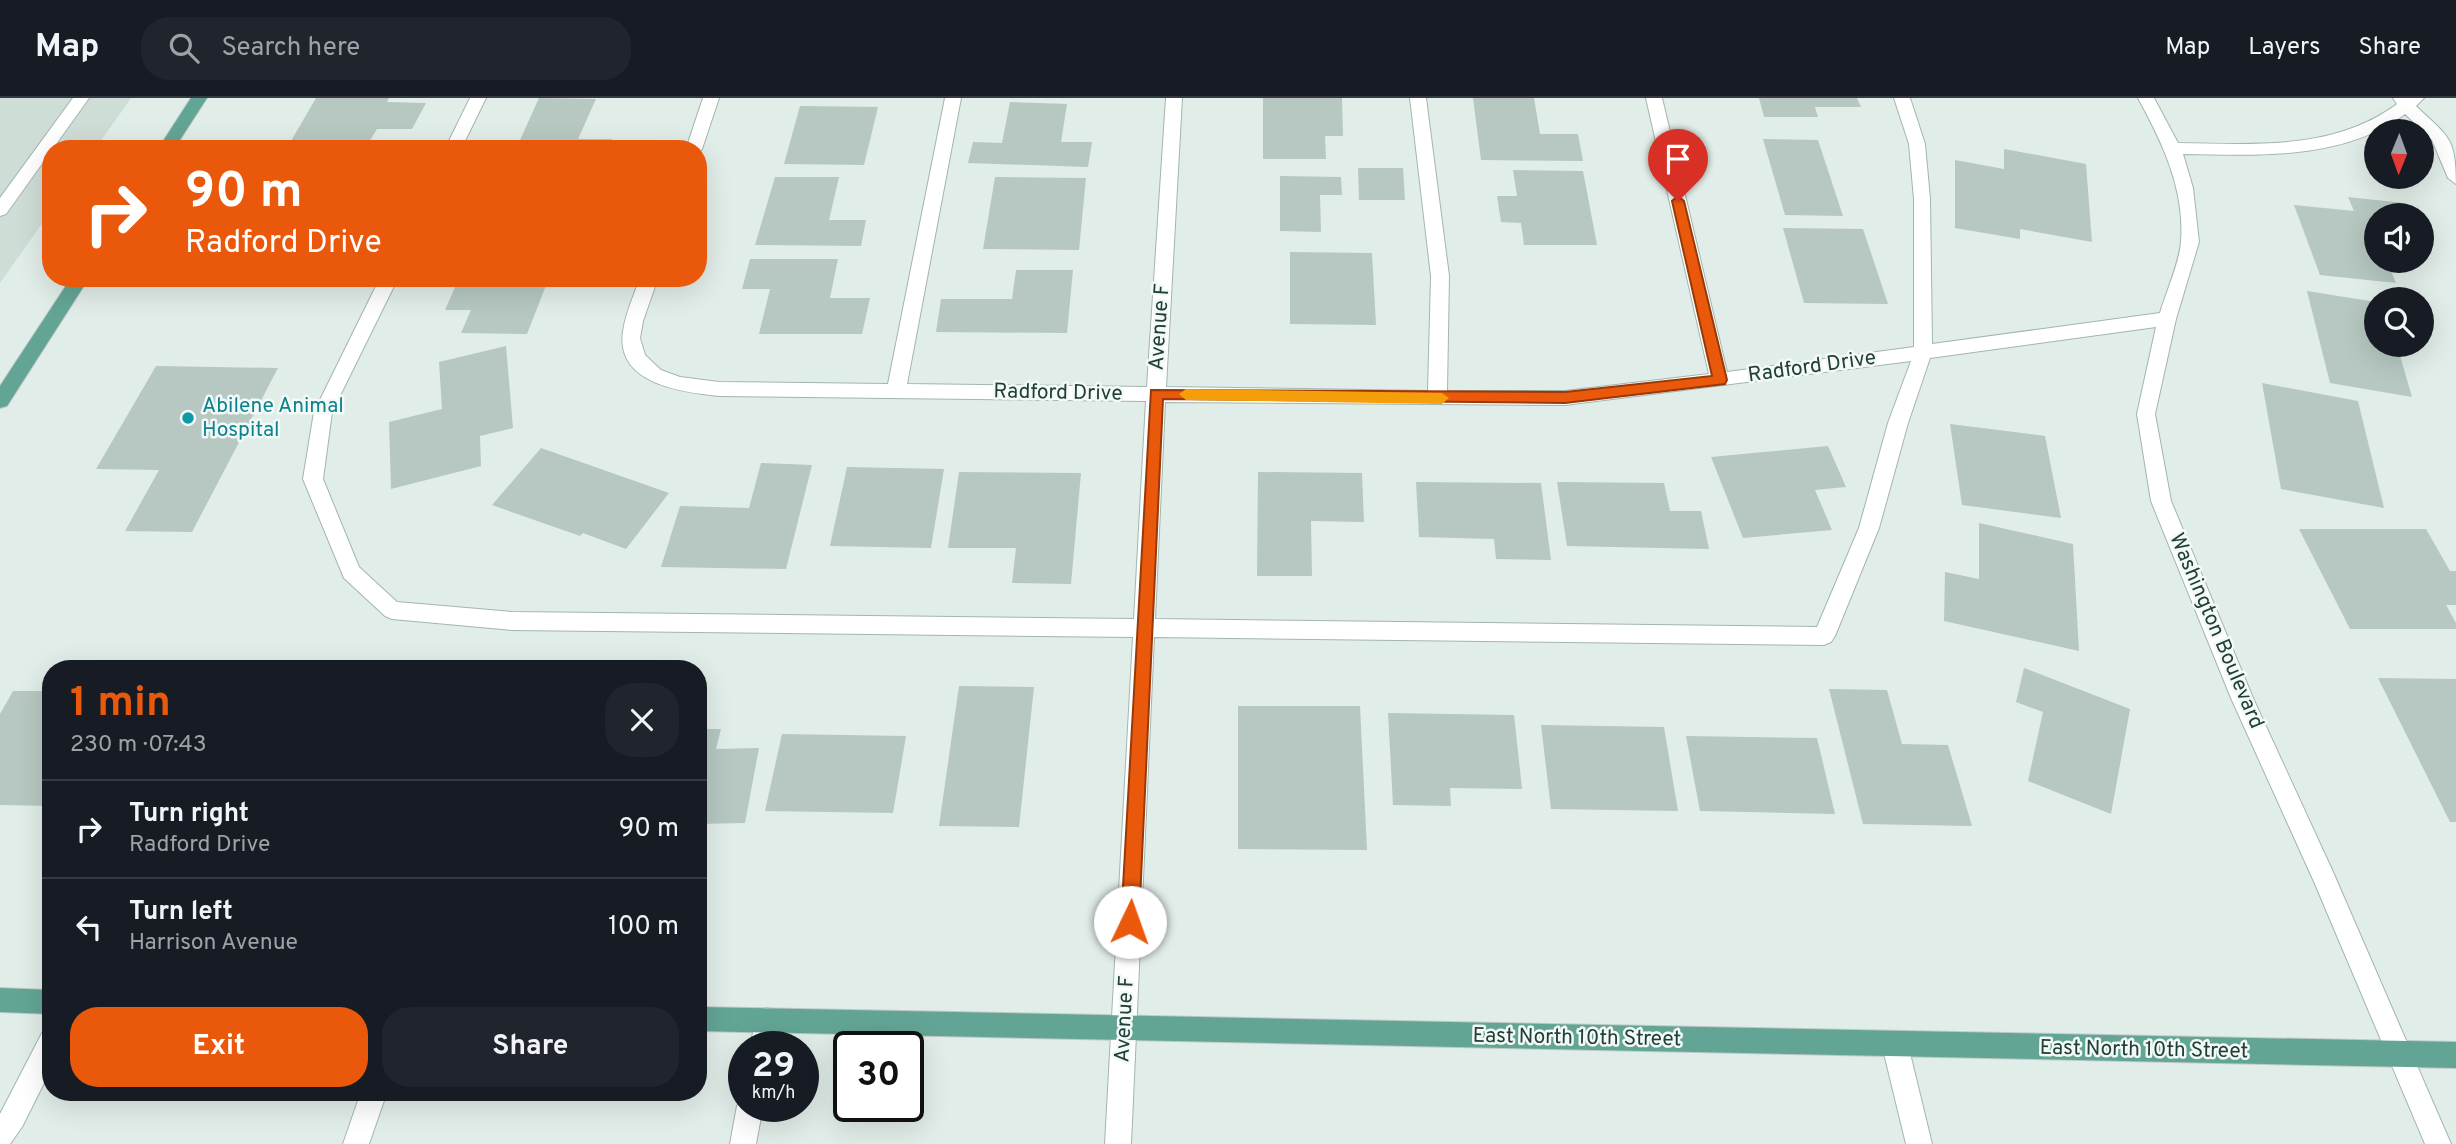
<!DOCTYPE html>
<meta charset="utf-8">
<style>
body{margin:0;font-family:Overpass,sans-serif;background:#20242c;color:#f1f3f6;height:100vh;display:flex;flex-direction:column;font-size:26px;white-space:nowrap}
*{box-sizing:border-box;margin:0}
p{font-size:23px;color:#9ea1a6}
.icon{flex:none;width:38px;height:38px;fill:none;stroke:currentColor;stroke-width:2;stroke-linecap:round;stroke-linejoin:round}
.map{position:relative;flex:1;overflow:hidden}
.drawer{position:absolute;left:42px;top:562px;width:665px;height:441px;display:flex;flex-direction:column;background:#171b24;border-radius:28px;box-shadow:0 7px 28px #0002}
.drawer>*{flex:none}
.banner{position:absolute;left:42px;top:42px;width:665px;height:147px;border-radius:28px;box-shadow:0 7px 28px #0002;background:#ea580c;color:#fff;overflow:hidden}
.needle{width:46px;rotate:181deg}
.fabs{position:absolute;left:2364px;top:21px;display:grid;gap:14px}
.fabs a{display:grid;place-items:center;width:70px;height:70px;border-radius:50%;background:#171b24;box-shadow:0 7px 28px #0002;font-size:35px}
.speed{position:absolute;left:728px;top:933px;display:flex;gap:14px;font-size:35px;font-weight:700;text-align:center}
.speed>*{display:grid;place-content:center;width:91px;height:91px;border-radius:50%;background:#171b24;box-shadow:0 7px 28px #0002;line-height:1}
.speed small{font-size:18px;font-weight:400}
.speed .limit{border:4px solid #111;border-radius:10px;background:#fff;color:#111}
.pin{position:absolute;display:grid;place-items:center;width:60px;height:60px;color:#fff;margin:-72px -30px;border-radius:50% 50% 50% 0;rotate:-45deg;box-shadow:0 0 7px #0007}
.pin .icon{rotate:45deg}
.me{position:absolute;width:77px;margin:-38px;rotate:3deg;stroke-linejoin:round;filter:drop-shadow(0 0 5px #0008)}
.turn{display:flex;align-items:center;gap:24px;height:147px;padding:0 28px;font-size:32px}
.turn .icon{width:91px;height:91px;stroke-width:2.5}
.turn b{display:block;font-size:49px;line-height:60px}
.round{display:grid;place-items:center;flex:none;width:74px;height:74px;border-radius:28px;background:#20242c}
.headline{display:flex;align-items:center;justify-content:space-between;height:119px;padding:0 28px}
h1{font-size:42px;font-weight:700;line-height:52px;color:#ea580c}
.cta{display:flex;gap:14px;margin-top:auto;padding:14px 28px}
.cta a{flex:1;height:80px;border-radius:28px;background:#ea580c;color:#fff;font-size:28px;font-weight:700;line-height:80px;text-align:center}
.cta a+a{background:#20242c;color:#f1f3f6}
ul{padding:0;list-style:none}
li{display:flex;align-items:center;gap:21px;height:98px;padding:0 28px;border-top:2px solid #363941}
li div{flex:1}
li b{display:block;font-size:26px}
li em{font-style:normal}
header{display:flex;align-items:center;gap:42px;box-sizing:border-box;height:98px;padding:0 35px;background:#171b24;border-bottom:2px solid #363941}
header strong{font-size:33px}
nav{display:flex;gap:38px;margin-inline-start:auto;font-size:24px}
.search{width:490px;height:63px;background:#20242c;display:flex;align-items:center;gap:18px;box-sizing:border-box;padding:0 24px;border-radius:28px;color:#9ea1a6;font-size:26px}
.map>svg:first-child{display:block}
.built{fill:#cfddd7}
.building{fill:#b6c8c1}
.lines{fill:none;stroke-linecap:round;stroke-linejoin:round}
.minor-casing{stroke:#a3b5af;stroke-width:2}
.major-casing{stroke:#c1c9c7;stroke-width:2}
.minor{fill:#fff;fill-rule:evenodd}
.major{fill:#63a595;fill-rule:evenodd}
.route{fill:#ea580c;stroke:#983908;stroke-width:2}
.slow{fill:#f59e0b}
.culture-dot{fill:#0f9aa8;stroke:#f2f9f6;stroke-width:2.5}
.labels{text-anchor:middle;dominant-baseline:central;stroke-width:5;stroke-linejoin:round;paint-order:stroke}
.street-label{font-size:21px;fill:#203f37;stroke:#f2f9f6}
.culture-label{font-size:21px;fill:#0d838f;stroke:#f2f9f6;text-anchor:start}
</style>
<header>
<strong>Map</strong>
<div class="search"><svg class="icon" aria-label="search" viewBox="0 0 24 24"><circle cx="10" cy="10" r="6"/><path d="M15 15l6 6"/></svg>Search here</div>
<nav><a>Map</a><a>Layers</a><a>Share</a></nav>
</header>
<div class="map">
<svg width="2456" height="1046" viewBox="0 0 2456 1046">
<rect width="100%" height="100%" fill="#e1ede8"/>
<path class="built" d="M0,0H131L95,51H51V113L0,185Z"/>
<g class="building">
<path d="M316,0H389L387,4L426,5L412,31H377L369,44L291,43Z"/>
<path d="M539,0L596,1L578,41H612L608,51H516Z"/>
<path d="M1263,0H1342L1343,38H1325L1326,61H1263Z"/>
<path d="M1473,0H1534L1540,36H1578L1583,63L1481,62Z"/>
<path d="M1759,0H1857L1861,9H1815L1818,19H1764Z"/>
<path d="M1010,4L1067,6L1061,44H1092L1088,69L968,65L973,44L1002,45Z"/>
<path d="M800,8L878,9L864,67L784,66Z"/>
<path d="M1763,41L1818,42L1843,118L1785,117Z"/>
<path d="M2004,51L2086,66L2092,144L2020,131V141L1955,130V62L2004,71Z"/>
<path d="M1358,70H1403L1405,102H1359Z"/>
<path d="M1513,72L1583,73L1597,147H1524L1521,125L1501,124L1497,98H1517Z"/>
<path d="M1280,78L1341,79L1342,97H1320L1321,134L1280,133Z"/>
<path d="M775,79H839L829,122H866L861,148L755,147Z"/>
<path d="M995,79L1086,80L1079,152L983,151Z"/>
<path d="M2348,99L2404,105L2409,117H2376V163H2387L2396,185L2320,177L2294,107L2354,113Z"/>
<path d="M1783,130L1863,131L1888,206L1804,205Z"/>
<path d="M1290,154L1372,155L1376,227L1290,226Z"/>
<path d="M750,161H838L830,200H870L862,236H759L770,191H742Z"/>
<path d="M1016,172H1073L1067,235L936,234L941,201H1012Z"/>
<path d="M459,180H549L527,236L461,235L471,212H445Z"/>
<path d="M2307,193L2376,204V247H2397L2412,299L2330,285Z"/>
<path d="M506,248L513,330L480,338L481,368L391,391L389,324L442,311L439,264Z"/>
<path d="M156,268L278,270L192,434L125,433L159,372L96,371Z"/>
<path d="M2262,285L2358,303L2384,410L2281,391Z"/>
<path d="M1950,326L2045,338L2061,420L1962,407Z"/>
<path d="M1828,348L1846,389L1815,392L1832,432L1743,440L1711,359Z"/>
<path d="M541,350L669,395L626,451L583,435L580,438L492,407Z"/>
<path d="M761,365L812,367L786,471L661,469L680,408L749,410Z"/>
<path d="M847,369L944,371L931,450L830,448Z"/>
<path d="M959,374L1081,375L1071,486L1012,485L1016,450H948Z"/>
<path d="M1258,374L1362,375L1364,424L1311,423L1312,478H1257Z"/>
<path d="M1416,384L1541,385L1551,462L1496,461L1494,441L1419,439Z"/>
<path d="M1557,384L1664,385L1670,413H1701L1709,451L1567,448Z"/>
<path d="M1979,425L2073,446L2079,553L1944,523L1945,474L1979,481Z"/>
<path d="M2299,431H2426L2450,473H2456V507H2446L2456,525V531H2350Z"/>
<path d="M2024,570L2130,611L2111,716L2028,683L2043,614L2016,604Z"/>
<path d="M2378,580L2456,581V724H2450Z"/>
<path d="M959,588L1034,589L1019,729L939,728Z"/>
<path d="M1829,591L1887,592L1902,646L1948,647L1972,728L1863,726Z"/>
<path d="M13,593H51V708L0,707V616Z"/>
<path d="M1238,608H1360L1367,752L1238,751Z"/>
<path d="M1388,615L1514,617L1522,691L1450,690L1451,708L1393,707Z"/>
<path d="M1541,627L1664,629L1678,713L1551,711Z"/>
<path d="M698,631H721L716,651L759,650L745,725L698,726Z"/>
<path d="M782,636L906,638L893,715L765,713Z"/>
<path d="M1686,638L1817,640L1835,716L1700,713Z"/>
</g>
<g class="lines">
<defs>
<g id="minor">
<path d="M73,0H89L6,116L0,118V100Z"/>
<path d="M470,0H486L461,51H445Z"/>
<path d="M703,0H719L702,51L698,55V51H686Z"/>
<path d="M945,0H961L907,286L1147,289L1166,0H1182L1166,289L1428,293L1431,178L1410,0H1426L1449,178L1447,293H1565L1709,276L1646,0H1662L1727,274L1914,249V101L1909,46L1894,0H1910L1925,46L1930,101L1932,246L2160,215C2166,194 2180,164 2181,143C2185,91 2162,44 2138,0H2154L2178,45C2253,46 2334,53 2397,6L2393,0H2424L2416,8C2448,39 2456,38 2456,86L2448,80L2432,42L2405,16C2342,63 2257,57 2183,56L2193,90L2199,144L2176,221L2155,316L2171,403L2253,600L2333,774L2451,1046H2425L2315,786L2231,600L2151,403L2137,316L2156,229L1930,260L1908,325L1879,430L1835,538L1831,544L1824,547L1154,539L1131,1046H1105L1133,539L512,532L392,521L385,518L344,480L303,381L314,314L380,180H398L332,314L323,381L359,469L397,504L512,514L1134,521L1146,303L719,298C681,294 615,286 623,233C626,214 634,197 640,180H658L643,223L640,240L645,257L661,272L680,279L719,284L888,286ZM1911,263L1888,325L1859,430L1817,529L1155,521L1165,304L1565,307Z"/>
<path d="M767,910L776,913L779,922L774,948H750L758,913Z"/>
<path d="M51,932V971L22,1029L10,1046H0V1016L42,935Z"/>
<path d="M1895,934L1904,938L1908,947L1932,1046H1906L1882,947L1886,938Z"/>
<path d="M361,994H387L369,1046H343Z"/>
<path d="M744,998V1008H763L756,1046H730L737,1008Z"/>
</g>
<g id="major">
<path d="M191,0H207L174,51H158Z"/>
<path d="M71,180H89L7,308L0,310V288Z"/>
<path d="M0,890L51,892V916L0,914Z"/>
<path d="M698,909L2456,944V970L698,933Z"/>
</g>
</defs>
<use href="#minor" class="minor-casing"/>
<use href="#major" class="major-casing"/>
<use href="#minor" class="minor"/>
<use href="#major" class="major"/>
</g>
<path class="route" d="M1678,98L1684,103L1727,282L1725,286L1565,305L1163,301L1139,824L1136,830L1130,833L1124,830L1121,824L1151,292L1565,294L1712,278L1672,103Z"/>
<path class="slow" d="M1186,291L1442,295L1449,300L1442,306L1186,302L1179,296Z"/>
<circle class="culture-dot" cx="188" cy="320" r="7"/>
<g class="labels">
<g class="street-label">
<text transform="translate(1160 229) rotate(-86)">Avenue F</text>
<text transform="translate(1812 269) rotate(-8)">Radford Drive</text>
<text transform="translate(1058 295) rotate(1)">Radford Drive</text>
<text transform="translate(2216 533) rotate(67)">Washington Boulevard</text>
<text transform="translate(1125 921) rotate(-87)">Avenue F</text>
<text transform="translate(1577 940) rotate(1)">East North 10th Street</text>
<text transform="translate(2144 952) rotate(1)">East North 10th Street</text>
</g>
<g class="culture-label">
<text x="202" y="308">Abilene Animal<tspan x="202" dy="24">Hospital</tspan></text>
</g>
</g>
</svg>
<div class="fabs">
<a><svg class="needle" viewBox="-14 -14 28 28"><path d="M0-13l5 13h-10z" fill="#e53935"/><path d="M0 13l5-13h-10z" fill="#9ea1a6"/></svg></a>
<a><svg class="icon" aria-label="sound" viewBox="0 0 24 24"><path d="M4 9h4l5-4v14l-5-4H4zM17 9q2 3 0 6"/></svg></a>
<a><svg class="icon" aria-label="search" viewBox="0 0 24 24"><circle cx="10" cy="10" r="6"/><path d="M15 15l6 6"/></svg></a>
</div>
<div class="speed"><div>29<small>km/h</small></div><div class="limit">30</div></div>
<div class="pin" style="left:1678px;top:103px;background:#d93025"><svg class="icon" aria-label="arrive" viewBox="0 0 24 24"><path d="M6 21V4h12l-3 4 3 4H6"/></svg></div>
<svg class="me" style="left:1130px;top:824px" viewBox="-20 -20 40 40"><circle r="19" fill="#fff"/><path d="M0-13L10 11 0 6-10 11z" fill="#ea580c"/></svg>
<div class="banner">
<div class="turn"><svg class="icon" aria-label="right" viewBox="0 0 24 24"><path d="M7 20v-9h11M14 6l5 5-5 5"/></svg><div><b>90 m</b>Radford Drive</div></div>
</div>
<section class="drawer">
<div class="headline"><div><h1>1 min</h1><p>230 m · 07:43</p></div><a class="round"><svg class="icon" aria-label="close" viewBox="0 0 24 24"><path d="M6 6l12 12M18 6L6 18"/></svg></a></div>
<ul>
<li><svg class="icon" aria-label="right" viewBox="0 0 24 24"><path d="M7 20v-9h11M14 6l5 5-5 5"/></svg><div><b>Turn right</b><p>Radford Drive</p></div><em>90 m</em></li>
<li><svg class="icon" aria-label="left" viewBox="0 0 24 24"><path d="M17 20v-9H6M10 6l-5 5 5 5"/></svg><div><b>Turn left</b><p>Harrison Avenue</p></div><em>100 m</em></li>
</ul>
<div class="cta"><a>Exit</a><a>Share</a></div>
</section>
</div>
